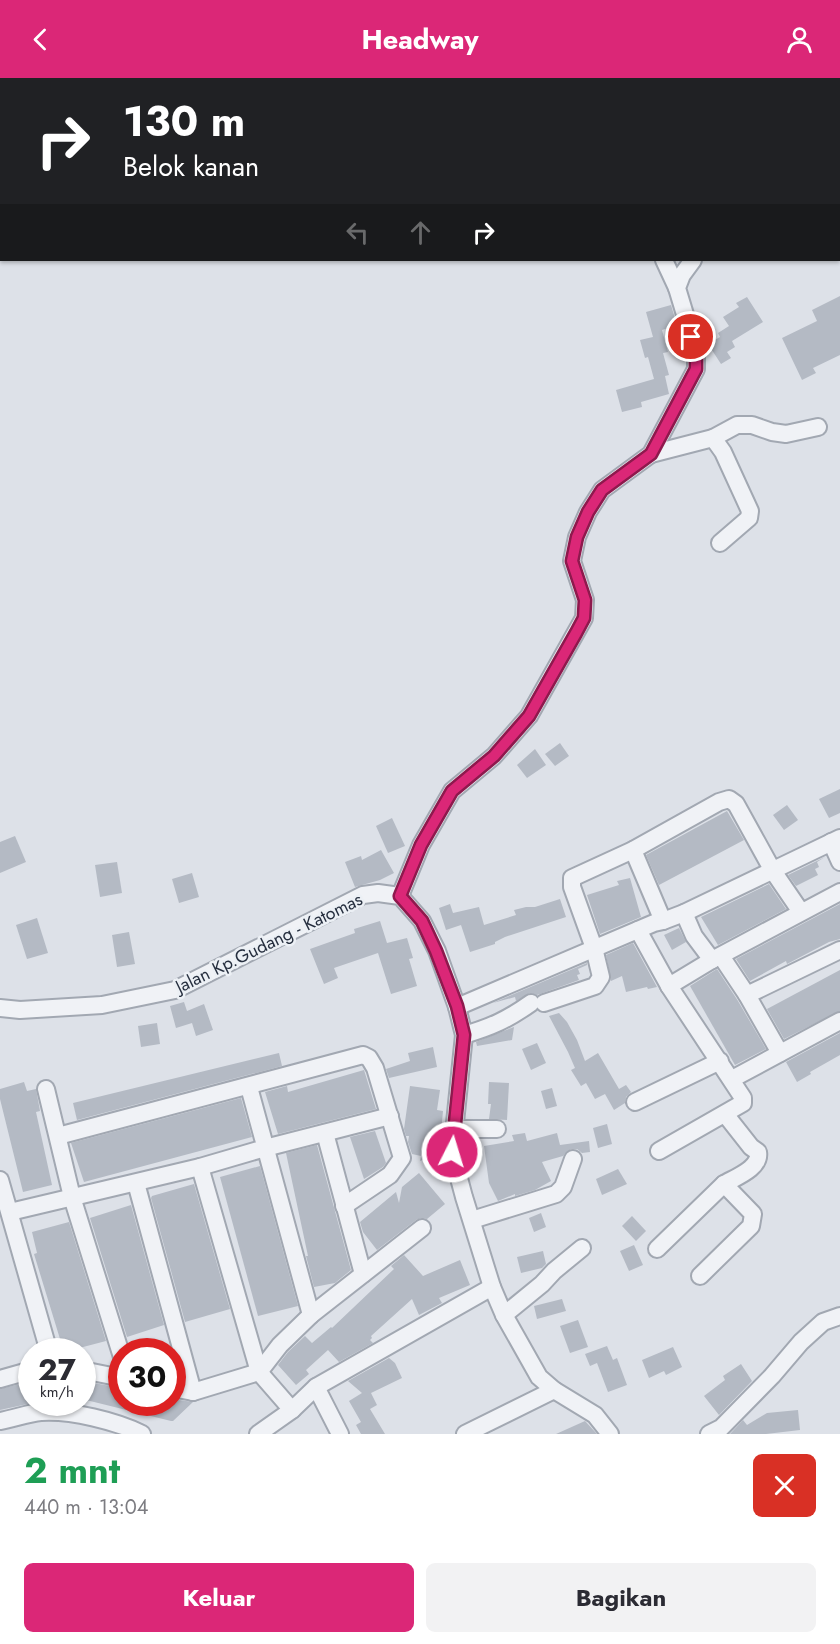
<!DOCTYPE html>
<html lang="id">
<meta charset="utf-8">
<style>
body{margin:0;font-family:Jost,sans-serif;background:#f2f2f3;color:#2b2b33;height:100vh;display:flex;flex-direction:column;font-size:22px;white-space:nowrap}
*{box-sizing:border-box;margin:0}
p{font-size:20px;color:#7c7c81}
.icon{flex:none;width:33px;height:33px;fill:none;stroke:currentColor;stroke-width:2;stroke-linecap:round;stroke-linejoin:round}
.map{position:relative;height:1356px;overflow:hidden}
.side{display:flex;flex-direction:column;background:#fff;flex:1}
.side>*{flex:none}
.guide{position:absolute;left:0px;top:0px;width:840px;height:183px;box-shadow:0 2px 4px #0004;background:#202124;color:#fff;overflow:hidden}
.speed{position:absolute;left:18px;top:1260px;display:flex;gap:12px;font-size:30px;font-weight:700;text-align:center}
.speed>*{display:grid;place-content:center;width:78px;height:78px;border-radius:50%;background:#fff;box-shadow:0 2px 4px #0004;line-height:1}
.speed small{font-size:15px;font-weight:400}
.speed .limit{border:9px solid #d22;background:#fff;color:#111}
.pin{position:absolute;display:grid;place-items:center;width:51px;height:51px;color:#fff;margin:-26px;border:3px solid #fff;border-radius:50%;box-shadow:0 2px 6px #0007}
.me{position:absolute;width:66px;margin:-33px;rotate:5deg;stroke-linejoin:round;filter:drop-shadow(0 0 4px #0008)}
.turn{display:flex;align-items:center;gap:21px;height:126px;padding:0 24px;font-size:27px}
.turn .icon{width:78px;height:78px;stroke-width:2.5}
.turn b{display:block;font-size:42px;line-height:51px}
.lanes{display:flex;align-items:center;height:57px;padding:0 24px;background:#0003;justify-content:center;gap:30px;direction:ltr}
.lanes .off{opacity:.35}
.round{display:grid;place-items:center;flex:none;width:63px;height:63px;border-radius:9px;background:#f2f2f3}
.overview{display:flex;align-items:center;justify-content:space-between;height:102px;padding:0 24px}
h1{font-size:36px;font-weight:700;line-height:45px;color:#1e9e55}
.action{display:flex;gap:12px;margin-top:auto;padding:12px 24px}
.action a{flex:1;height:69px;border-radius:9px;background:#db2777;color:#fff;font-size:24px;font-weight:700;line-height:69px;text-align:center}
.action a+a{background:#f2f2f3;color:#2b2b33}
header{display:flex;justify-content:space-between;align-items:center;height:78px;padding:0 24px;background:#db2777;color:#fff;font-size:27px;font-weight:700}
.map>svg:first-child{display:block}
.building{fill:#b4bac4}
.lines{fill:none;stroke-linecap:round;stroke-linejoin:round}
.minor-casing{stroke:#a2a8b2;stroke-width:20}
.minor{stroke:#f0f2f6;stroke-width:16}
.route-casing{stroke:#8e194d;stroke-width:15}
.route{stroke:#db2777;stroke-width:10}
.labels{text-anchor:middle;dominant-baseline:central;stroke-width:5;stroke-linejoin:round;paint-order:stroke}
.street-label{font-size:18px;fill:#262f3f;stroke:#ecf0f5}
</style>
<header><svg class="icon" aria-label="back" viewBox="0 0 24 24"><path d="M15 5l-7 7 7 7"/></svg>Headway<svg class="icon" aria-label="person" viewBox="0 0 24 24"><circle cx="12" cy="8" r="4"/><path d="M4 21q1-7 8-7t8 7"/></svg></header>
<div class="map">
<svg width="840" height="1356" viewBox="0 0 840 1356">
<rect width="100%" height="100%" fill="#dde1e8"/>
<g class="building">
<path d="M840,218V277L813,290L816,295L802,302L782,260L817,243L812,232Z"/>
<path d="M747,219L763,244L732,263L735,269L727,274L731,280L721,286L708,266L720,259L718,255L729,248L723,239L739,229L736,225Z"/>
<path d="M671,227L677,247L662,252L668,274L663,275L669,297L665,298L669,316L641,324L642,329L622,334L616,312L654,301L648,279L645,280L640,262L653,259L646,234Z"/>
<path d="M560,665L569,678L555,688L545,676Z"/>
<path d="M535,671L546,687L527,700L517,687Z"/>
<path d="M840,711V735L829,740L819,721Z"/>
<path d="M787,727L798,742L784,752L773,737Z"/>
<path d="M727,733L744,762L659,807L646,777Z"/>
<path d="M392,740L405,768L388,775L376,748Z"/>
<path d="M15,758L26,784L0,795V764Z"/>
<path d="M381,772L394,795L380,802L355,809L345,784L361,778L362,782Z"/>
<path d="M825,779L817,784L819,789L815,791L818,797L796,808L788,797Z"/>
<path d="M117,784L122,815L100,819L95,787Z"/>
<path d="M192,795L199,819L179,825L172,801Z"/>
<path d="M630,800L641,839L600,856L587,817L619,807L617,803Z"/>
<path d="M769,806L786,831L718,867L701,839Z"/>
<path d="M560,821L566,839L505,859L495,864V866L470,874L461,847L446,852L439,830L450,826L453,835L479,829L484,847L516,837L514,832L526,829H535Z"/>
<path d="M840,826V861L829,864L787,886L786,883L750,903L736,881Z"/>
<path d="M37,840L48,875L27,881L16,847Z"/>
<path d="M380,843L387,865L407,860L413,880L409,881L417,908L391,916L378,875L334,890L338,900L324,906L310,871L355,855L354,851Z"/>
<path d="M679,850L686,864L672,872L664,857Z"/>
<path d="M129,854L135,886L117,889L112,857Z"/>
<path d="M633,865L657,909L648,911L647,909L626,914L622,898L611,903L606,877Z"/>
<path d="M587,885V887L578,891L580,896L577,897L579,902L537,917L530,915L516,923L515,919L493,925Z"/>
<path d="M717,891L738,923L766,971L735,987L690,908Z"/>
<path d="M840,892V933L784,961L767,931Z"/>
<path d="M184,924L187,933L204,926L213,952L196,958L192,945L176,950L170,928Z"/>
<path d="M559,935L567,944L577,962L585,983L598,975L619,1011L626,1007L631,1014L626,1019L625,1025L614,1032L605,1016L595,1021L586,1005L581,1008L571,992L575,990L568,974L549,938Z"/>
<path d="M157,945L160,966L141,969L138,948Z"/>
<path d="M514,949L512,962L477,968L476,964Z"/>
<path d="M840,955V977L810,994L811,996L797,1004L786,984Z"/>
<path d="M537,965L546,985L531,992L522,971Z"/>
<path d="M433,969L437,989L389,1000L386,991L410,983L408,975Z"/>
<path d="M279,975L282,988L77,1042L73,1025Z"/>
<path d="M364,992L376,1031L278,1056L265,1014L287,1008L288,1014Z"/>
<path d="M24,1004L27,1013L36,1011L40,1033L36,1034L52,1107L23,1114L0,1021V1011Z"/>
<path d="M489,1004L509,1005L507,1042L489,1041L491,1026H488Z"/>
<path d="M410,1008L440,1012L437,1032L443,1033L439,1076L420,1083L421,1078L412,1076L408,1064L409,1058H406L404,1051Z"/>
<path d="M552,1010L557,1028L546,1031L541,1013Z"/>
<path d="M241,1020L252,1059L84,1104L71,1065Z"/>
<path d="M607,1046L612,1066L598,1070L593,1050Z"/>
<path d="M375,1053L386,1085L383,1089L364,1101L350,1059Z"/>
<path d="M525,1055L527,1063L557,1055L560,1067L589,1063L590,1074L582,1075L577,1071H571L563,1078L542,1084L551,1103L535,1112L515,1118V1116L498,1123L489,1105L484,1068L514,1063L512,1057Z"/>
<path d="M317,1067L351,1192L335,1205L314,1209L306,1178H308L286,1075Z"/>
<path d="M260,1088L298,1228L258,1238L220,1099Z"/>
<path d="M618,1091L627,1106L602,1117L596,1101Z"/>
<path d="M419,1095L445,1126L427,1141L421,1140L416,1142L377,1172L363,1154L360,1144L396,1114L399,1125L402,1109Z"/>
<path d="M194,1106L230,1231L185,1244L151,1120L152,1118Z"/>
<path d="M131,1127L164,1247L127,1259L90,1140Z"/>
<path d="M541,1135L546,1149L534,1154L529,1140Z"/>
<path d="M632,1138L646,1153L636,1163L622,1148Z"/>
<path d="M69,1144L106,1263L64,1274L34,1176L37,1175L32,1154Z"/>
<path d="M634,1167L643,1187L629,1193L620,1173Z"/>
<path d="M543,1173L546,1186L542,1190L521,1195L517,1179Z"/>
<path d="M404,1177L423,1198L460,1182L470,1207L439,1220L442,1225L419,1237L412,1221L371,1258L372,1260L370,1262L373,1265L339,1284L328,1272L306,1292L309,1296L296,1307L278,1287L288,1274L305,1258L312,1265L331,1249L332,1250L394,1191L391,1188Z"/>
<path d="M562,1221L566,1233L537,1241L534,1228Z"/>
<path d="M578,1242L588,1269L570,1275L560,1248Z"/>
<path d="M607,1268L613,1282L617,1280L627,1307L608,1314L597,1285L590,1288L585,1276Z"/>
<path d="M673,1269L682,1289L666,1297L664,1293L649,1300L642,1282Z"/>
<path d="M389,1280L395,1285L402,1300L371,1315L377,1327L370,1331L385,1356H361L356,1347L361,1344L349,1323L362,1315L348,1303Z"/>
<path d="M741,1286L752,1303L719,1337L704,1318L725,1302L723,1298Z"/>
<path d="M32,1303V1325L0,1332V1311Z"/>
<path d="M82,1303L122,1310V1324H172V1321L193,1324L173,1343H171L82,1321Z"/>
<path d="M798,1332L800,1352L766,1356H730L743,1342L747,1347L767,1335Z"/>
<path d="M585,1343L597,1356H556Z"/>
</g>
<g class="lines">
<defs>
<g id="minor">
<path d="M588,0L589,2"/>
<path d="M664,182L677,210"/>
<path d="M713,360L737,347H752L772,354L786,356L818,349"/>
<path d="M651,376L713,360L723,374L750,433L749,440L720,465"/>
<path d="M831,764L840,784"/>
<path d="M633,772L663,843"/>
<path d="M400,818L421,767L452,713L494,678L529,638L584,540L585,522L572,483L577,459L588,434L602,412L651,376L696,291V273L677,210L682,197L693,182"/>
<path d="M684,835L694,858L712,882"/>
<path d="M638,852L669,908L743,1020V1025L659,1073"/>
<path d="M721,878L747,917L780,975"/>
<path d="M669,908L712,882L840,814"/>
<path d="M747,917L840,872"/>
<path d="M544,925L595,908L601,899L594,870L572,809V800L633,772L719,724L729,721L736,726L773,793L801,834"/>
<path d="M457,929L654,845L663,843L684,835L840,760"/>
<path d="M0,930L20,932L102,927L175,912L363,817L378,815L400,818L422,843L437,873L457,929L464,957L452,1074L464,1119L492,1209L504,1237L539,1299L554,1312L595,1337L610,1356"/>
<path d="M464,957C491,949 507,942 531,925"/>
<path d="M732,1001L840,943"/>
<path d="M249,1009L311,1237"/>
<path d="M46,1011L72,1119L122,1279"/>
<path d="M635,1024L720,983"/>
<path d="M454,1051H497"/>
<path d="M325,1055L363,1196"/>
<path d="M58,1058L363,977L369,980L375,990L402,1080L390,1097L344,1128"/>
<path d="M200,1089L259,1294L292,1332"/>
<path d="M0,1102L49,1274"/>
<path d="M136,1105L193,1314"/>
<path d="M10,1134L200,1089L265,1070L390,1038"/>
<path d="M472,1142L556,1116L563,1109L573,1081"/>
<path d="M657,1171L724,1106"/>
<path d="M700,1198L751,1148L753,1136L724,1106C736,1099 761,1090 758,1074L751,1069L725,1036"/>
<path d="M504,1237L542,1206L554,1193L582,1170"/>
<path d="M82,1292L122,1300"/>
<path d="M0,1301L32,1292"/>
<path d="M316,1309L340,1356"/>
<path d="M172,1310L193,1314L259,1294L280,1267L311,1237L422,1150"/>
<path d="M0,1343C13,1341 28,1335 41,1334C71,1332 116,1343 142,1356"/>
<path d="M258,1356L292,1332L316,1309L492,1209"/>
<path d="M465,1356L554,1312"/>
<path d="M709,1356L721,1350L772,1298L801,1264L823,1244L840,1238"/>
</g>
</defs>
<use href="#minor" class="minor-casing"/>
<use href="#minor" class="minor"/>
</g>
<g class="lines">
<defs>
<path id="route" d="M452,1074L464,957L457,928L436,873L422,843L400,818L421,767L452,713L494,678L529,638L576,555L584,540L585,522L572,483L577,459L588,434L602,412L651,376L696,291V273L691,259"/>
</defs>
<use href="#route" class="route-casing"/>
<use href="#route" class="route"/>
</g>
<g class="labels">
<g class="street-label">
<text transform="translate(269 865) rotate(-26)">Jalan Kp.Gudang - Katomas</text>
</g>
</g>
</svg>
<div class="speed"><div>27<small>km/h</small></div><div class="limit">30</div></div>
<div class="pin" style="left:691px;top:259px;background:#d93025"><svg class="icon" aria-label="arrive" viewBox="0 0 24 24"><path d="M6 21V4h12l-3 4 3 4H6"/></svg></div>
<svg class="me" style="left:452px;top:1074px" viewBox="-20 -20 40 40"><circle r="17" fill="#db2777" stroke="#fff" stroke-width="3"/><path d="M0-11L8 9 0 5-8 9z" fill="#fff"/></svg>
<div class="guide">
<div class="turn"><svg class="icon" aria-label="right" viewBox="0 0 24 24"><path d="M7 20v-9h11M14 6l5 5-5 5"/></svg><div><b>130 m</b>Belok kanan</div></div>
<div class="lanes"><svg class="icon off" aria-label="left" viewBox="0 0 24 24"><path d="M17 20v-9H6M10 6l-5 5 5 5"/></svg><svg class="icon off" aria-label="ahead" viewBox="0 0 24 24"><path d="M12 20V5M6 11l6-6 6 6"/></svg><svg class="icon" aria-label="right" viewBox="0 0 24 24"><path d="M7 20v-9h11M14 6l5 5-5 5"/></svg></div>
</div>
</div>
<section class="side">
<div class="overview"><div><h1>2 mnt</h1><p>440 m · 13:04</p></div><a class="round" style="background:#d93025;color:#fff"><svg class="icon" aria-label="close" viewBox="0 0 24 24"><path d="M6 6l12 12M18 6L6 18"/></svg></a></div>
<div class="action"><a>Keluar</a><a>Bagikan</a></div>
</section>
